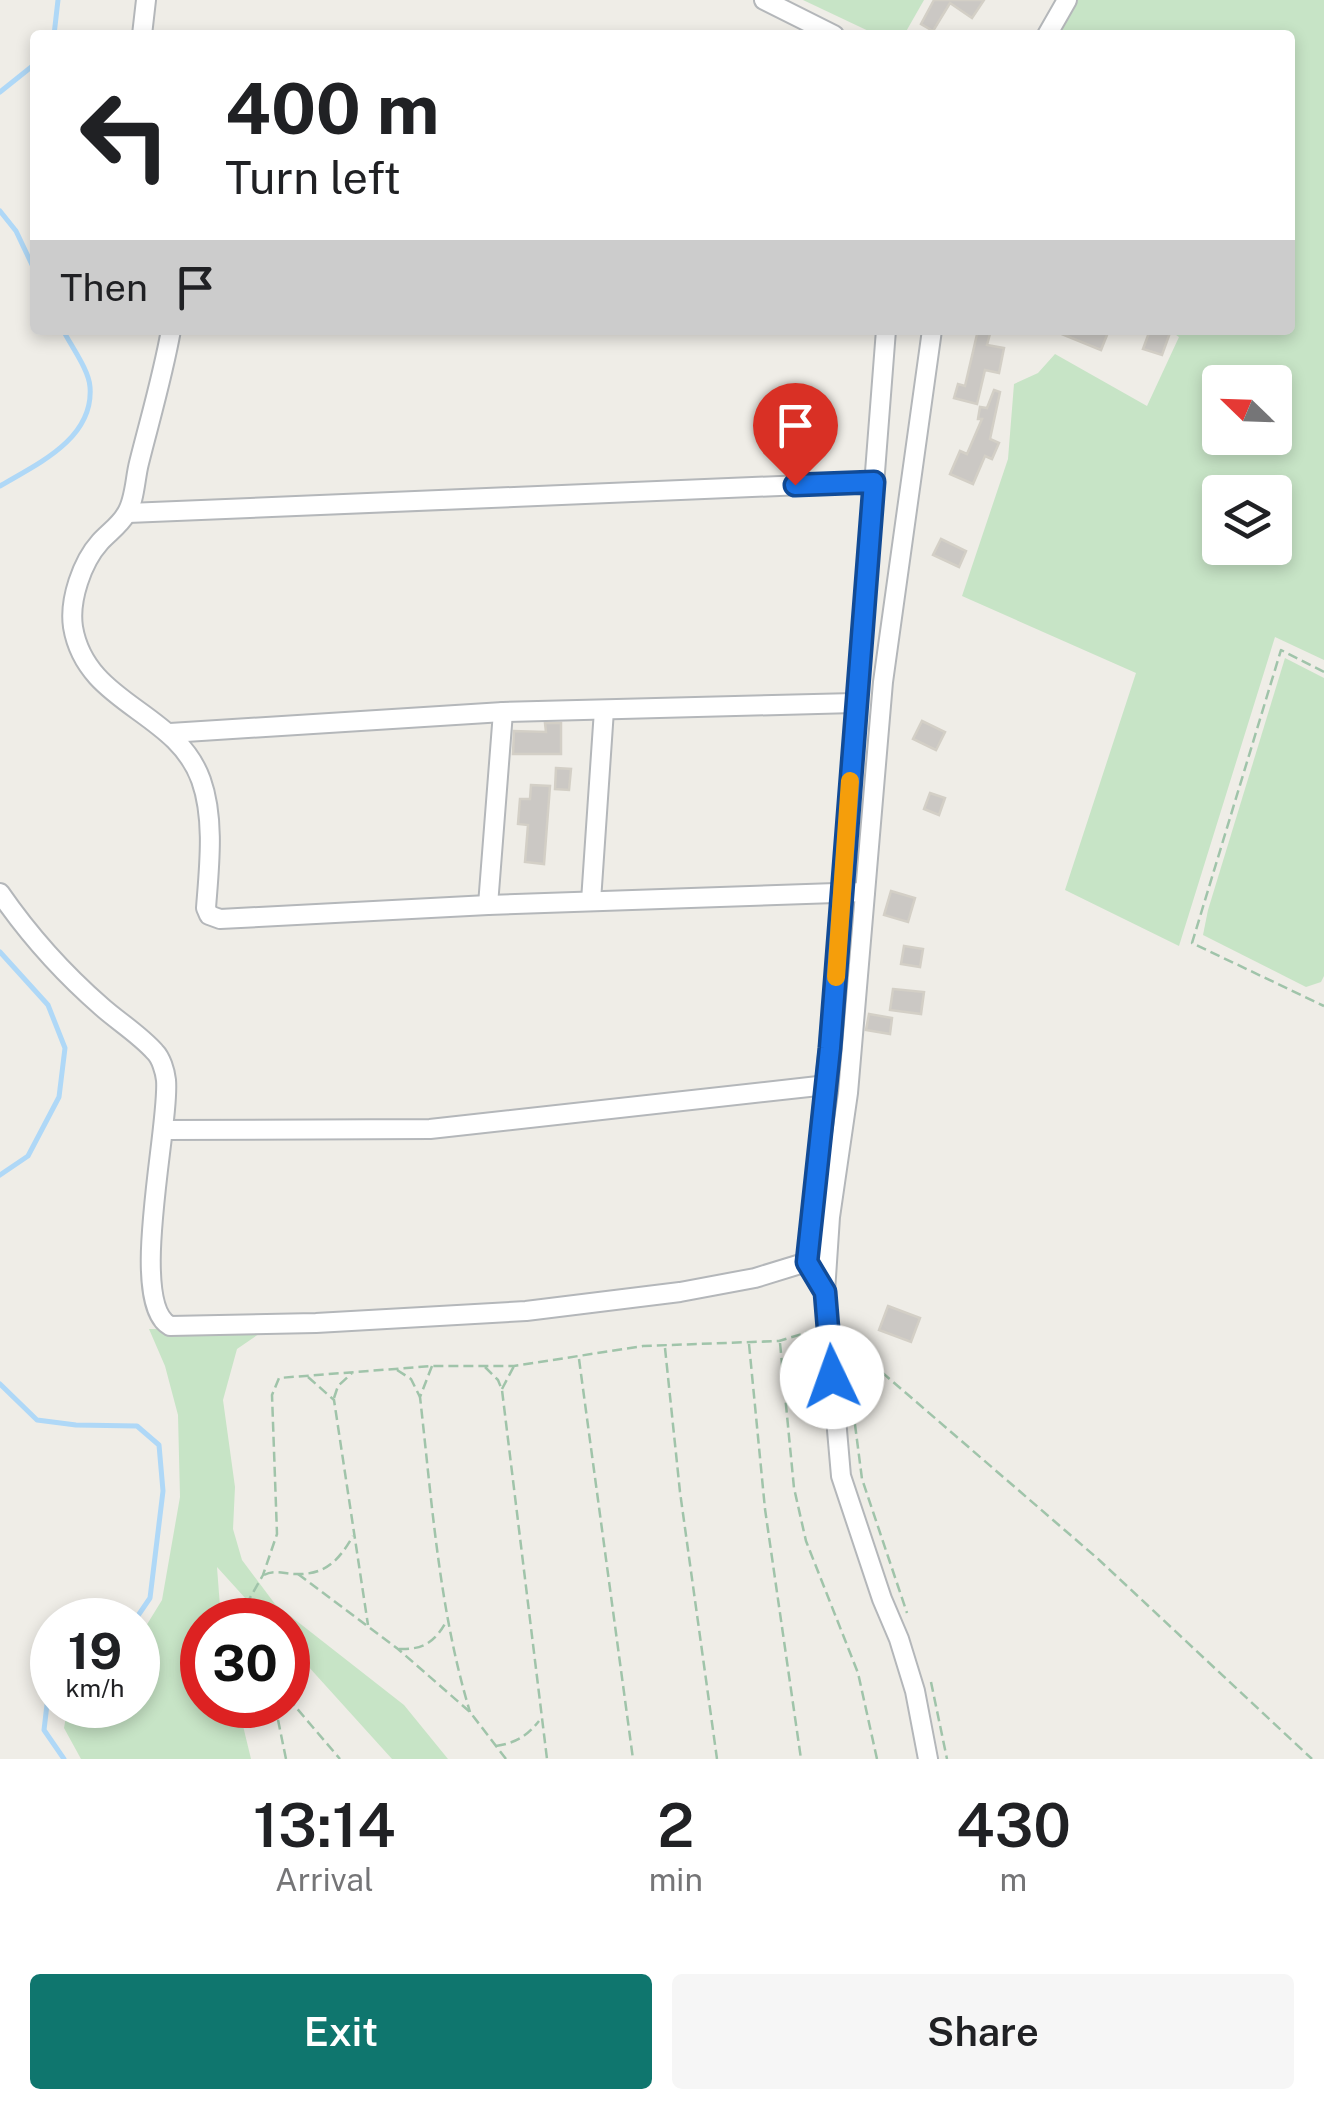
<!DOCTYPE html>
<style>
body{margin:0;font-family:"Public Sans",sans-serif;background:#f6f6f6;color:#202124;height:100vh;display:flex;flex-direction:column;font-size:38px;white-space:nowrap}
*{box-sizing:border-box;margin:0}
p{font-size:32px;color:#757577}
.icon{flex:none;width:55px;height:55px;fill:none;stroke:currentColor;stroke-width:2;stroke-linecap:round;stroke-linejoin:round}
.map{position:relative;height:1759px;overflow:hidden}
.drawer{display:flex;flex-direction:column;background:#fff;flex:1}
.drawer>*{flex:none}
.top-card{position:absolute;left:30px;top:30px;width:1265px;height:305px;border-radius:10px;box-shadow:0 5px 15px #0003;background:#fff;color:#202124;overflow:hidden}
.needle{width:65px;rotate:293deg}
.buttons{position:absolute;left:1202px;top:365px;display:grid;gap:20px}
.buttons a{display:grid;place-items:center;width:90px;height:90px;border-radius:10px;background:#fff;box-shadow:0 5px 15px #0003;font-size:50px}
.speed{position:absolute;left:30px;top:1598px;display:flex;gap:20px;font-size:50px;font-weight:700;text-align:center}
.speed>*{display:grid;place-content:center;width:130px;height:130px;border-radius:50%;background:#fff;box-shadow:0 5px 15px #0003;line-height:1}
.speed small{font-size:25px;font-weight:400}
.speed .limit{border:15px solid #d22;background:#fff;color:#111}
.pin{position:absolute;display:grid;place-items:center;width:85px;height:85px;color:#fff;margin:-102px -42px;border-radius:50% 50% 50% 0;rotate:-45deg;box-shadow:0 0 10px #0007}
.pin .icon{rotate:45deg}
.me{position:absolute;width:110px;margin:-55px;rotate:357deg;stroke-linejoin:round;filter:drop-shadow(0 0 8px #0008)}
.turn{display:flex;align-items:center;gap:35px;height:210px;padding:0 30px;font-size:45px}
.turn .icon{width:130px;height:130px;stroke-width:2.5}
.turn b{display:block;font-size:70px;line-height:85px}
.then{display:flex;align-items:center;height:95px;padding:0 30px;background:#0003;gap:20px;font-size:38px}
.eta{display:flex;justify-content:space-evenly;align-items:center;height:170px;text-align:center}
.eta b{font-size:60px;font-weight:600;line-height:70px}
.primary-button{display:flex;gap:20px;margin-top:auto;padding:20px 30px}
.primary-button a{flex:1;height:115px;border-radius:10px;background:#0f766e;color:#fff;font-size:40px;font-weight:600;line-height:115px;text-align:center}
.primary-button a+a{background:#f6f6f6;color:#202124}
.map>svg:first-child{display:block}
.green{fill:#c7e4c6;fill-rule:evenodd}
.lines{fill:none;stroke-linecap:round;stroke-linejoin:round}
.stream{stroke:#afd8f7;stroke-width:5}
.building{fill:#cbc8c4;stroke:#d3cfc6;stroke-width:2.5}
.minor-casing{stroke:#b4b7ba;stroke-width:22}
.path{stroke:#a0c4aa;stroke-width:2.5;stroke-dasharray:10 5;stroke-linecap:butt}
.minor{stroke:#fff;stroke-width:18}
.route-casing{stroke:#114b97;stroke-width:25}
.route{stroke:#1a73e8;stroke-width:18}
.slow{stroke:#f59e0b;stroke-width:18}
</style>
<div class="map">
<svg width="1324" height="1759" viewBox="0 0 1324 1759">
<rect width="100%" height="100%" fill="#efede7"/>
<g class="green">
<path d="M803,0H924L904,35H877Z"/>
<path d="M1078,0H1324V660L1275,637L1179,946L1065,890L1136,673L962,596L1008,459L1014,384L1038,373L1055,354L1147,406L1179,337L1169,330H1290V35H1059ZM1220,382H1275V438H1220ZM1220,492H1275V548H1220Z"/>
<path d="M1285,658L1324,678V976L1321,982L1306,987L1203,935L1208,910Z"/>
<path d="M149,1329H266L237,1349L223,1400L235,1487L233,1529L242,1560L275,1604L404,1705L448,1759H392L288,1644V1620H265L217,1567L221,1620H202V1705H238L251,1759H81L64,1728L68,1705H138V1639L162,1600L180,1497L178,1415L165,1366Z"/>
</g>
<g class="lines">
<g class="stream">
<path d="M54,35L58,0"/>
<path d="M0,92L35,64"/>
<path d="M0,211L16,231L35,271"/>
<path d="M0,486C37,464 94,439 90,387C89,370 71,346 63,330"/>
<path d="M0,952L48,1005L65,1048L59,1097L28,1156L0,1175"/>
<path d="M0,1384L37,1420L76,1425L137,1426L159,1445L163,1491L150,1598L135,1620"/>
<path d="M52,1688L48,1696L44,1730L64,1759"/>
</g>
</g>
<g class="building">
<path d="M934,0H984L972,18L950,3L933,31L921,24Z"/>
<path d="M978,330H991L987,345L1004,348L999,373L985,370L977,404L954,398L958,384L965,386Z"/>
<path d="M1052,330H1109L1101,350Z"/>
<path d="M1150,330H1171L1162,355L1143,349Z"/>
<path d="M994,390L1000,392L990,439L999,443L992,459L985,456L973,484L950,474L960,451L967,454L982,419H978L980,407L987,408Z"/>
<path d="M941,539L966,551L959,567L933,555Z"/>
<path d="M922,721L945,732L936,750L913,739Z"/>
<path d="M545,723H561V754H513L514,731L546,732Z"/>
<path d="M556,768L571,769L569,790L555,789Z"/>
<path d="M531,785L550,786L544,864L525,862L528,825L518,824L520,799H530Z"/>
<path d="M930,793L945,798L939,815L924,809Z"/>
<path d="M891,891L915,898L908,922L884,915Z"/>
<path d="M904,946L923,949L920,967L901,964Z"/>
<path d="M893,989L924,992L921,1014L890,1010Z"/>
<path d="M869,1014L892,1018L890,1034L866,1030Z"/>
<path d="M888,1306L920,1318L911,1342L879,1330Z"/>
</g>
<g class="lines">
<defs>
<g id="minor">
<path d="M764,0L834,35"/>
<path d="M142,35L146,0"/>
<path d="M1047,35L1067,0"/>
<path d="M171,330C163,375 150,419 139,463C135,478 135,501 126,514C120,525 108,533 100,542C82,562 69,600 73,627C86,705 176,710 201,780C215,819 209,868 206,908L209,915L220,919L488,905L865,892"/>
<path d="M128,513L874,482"/>
<path d="M170,733L503,712L855,703"/>
<path d="M0,893C29,935 63,973 102,1007C119,1022 140,1035 155,1052C161,1058 165,1071 166,1080C170,1126 127,1303 170,1326L316,1323L526,1311L680,1292L755,1278L807,1262"/>
<path d="M591,901L604,710"/>
<path d="M488,905L503,712"/>
<path d="M163,1130L430,1129L827,1085"/>
<path d="M812,1270L807,1262L836,976L886,330"/>
<path d="M928,1759L915,1691L899,1639L882,1599L841,1476L825,1292L830,1217L848,1093L883,682L932,330"/>
</g>
</defs>
<use href="#minor" class="minor-casing"/>
<g class="path">
<path d="M1324,672L1281,650L1192,943L1324,1006"/>
<path d="M780,1343L794,1488L806,1541L858,1673L877,1759"/>
<path d="M848,1343L1097,1558L1312,1759"/>
<path d="M749,1344L765,1509L801,1759"/>
<path d="M665,1348L680,1492L717,1759"/>
<path d="M579,1359L633,1759"/>
<path d="M432,1366L420,1397C432,1502 439,1610 470,1712"/>
<path d="M485,1367L498,1380L502,1390L547,1759"/>
<path d="M397,1370L411,1379L420,1397"/>
<path d="M308,1377L334,1400L368,1625"/>
<path d="M502,1389L514,1366"/>
<path d="M334,1398L338,1386L352,1373"/>
<path d="M853,1409L862,1479L907,1613"/>
<path d="M298,1574L398,1649L470,1712L506,1759"/>
<path d="M264,1575C275,1569 284,1574 296,1574C326,1575 339,1560 353,1536"/>
<path d="M245,1620L247,1603L263,1575L277,1534L272,1395L279,1378L432,1366H514L643,1346L779,1341L812,1331"/>
<path d="M399,1649C424,1650 436,1641 447,1620"/>
<path d="M931,1682L947,1759"/>
<path d="M288,1698L340,1759"/>
<path d="M275,1705L286,1759"/>
<path d="M496,1746C516,1743 527,1736 539,1721"/>
</g>
<use href="#minor" class="minor"/>
</g>
<g class="lines">
<defs>
<path id="route" d="M795,485L874,482L830,1048L807,1262L825,1292L832,1377"/>
</defs>
<use href="#route" class="route-casing"/>
<use href="#route" class="route"/>
<path class="slow" d="M836,977L850,781"/>
</g>
</svg>
<div class="buttons">
<a><svg class="needle" viewBox="-14 -14 28 28"><path d="M0-13l5 13h-10z" fill="#e53935"/><path d="M0 13l5-13h-10z" fill="#757577"/></svg></a>
<a><svg class="icon" aria-label="layers" viewBox="0 0 24 24"><path d="M12 4l9 5-9 5-9-5zM3 14l9 5 9-5"/></svg></a>
</div>
<div class="speed"><div>19<small>km/h</small></div><div class="limit">30</div></div>
<div class="pin" style="left:795px;top:485px;background:#d93025"><svg class="icon" aria-label="arrive" viewBox="0 0 24 24"><path d="M6 21V4h12l-3 4 3 4H6"/></svg></div>
<svg class="me" style="left:832px;top:1377px" viewBox="-20 -20 40 40"><circle r="19" fill="#fff"/><path d="M0-13L10 11 0 6-10 11z" fill="#1a73e8"/></svg>
<div class="top-card">
<div class="turn"><svg class="icon" aria-label="left" viewBox="0 0 24 24"><path d="M17 20v-9H6M10 6l-5 5 5 5"/></svg><div><b>400 m</b>Turn left</div></div>
<div class="then">Then<svg class="icon" aria-label="arrive" viewBox="0 0 24 24"><path d="M6 21V4h12l-3 4 3 4H6"/></svg></div>
</div>
</div>
<section class="drawer">
<div class="eta">
<div><b>13:14</b><p>Arrival</p></div>
<div><b>2</b><p>min</p></div>
<div><b>430</b><p>m</p></div>
</div>
<div class="primary-button"><a>Exit</a><a>Share</a></div>
</section>
